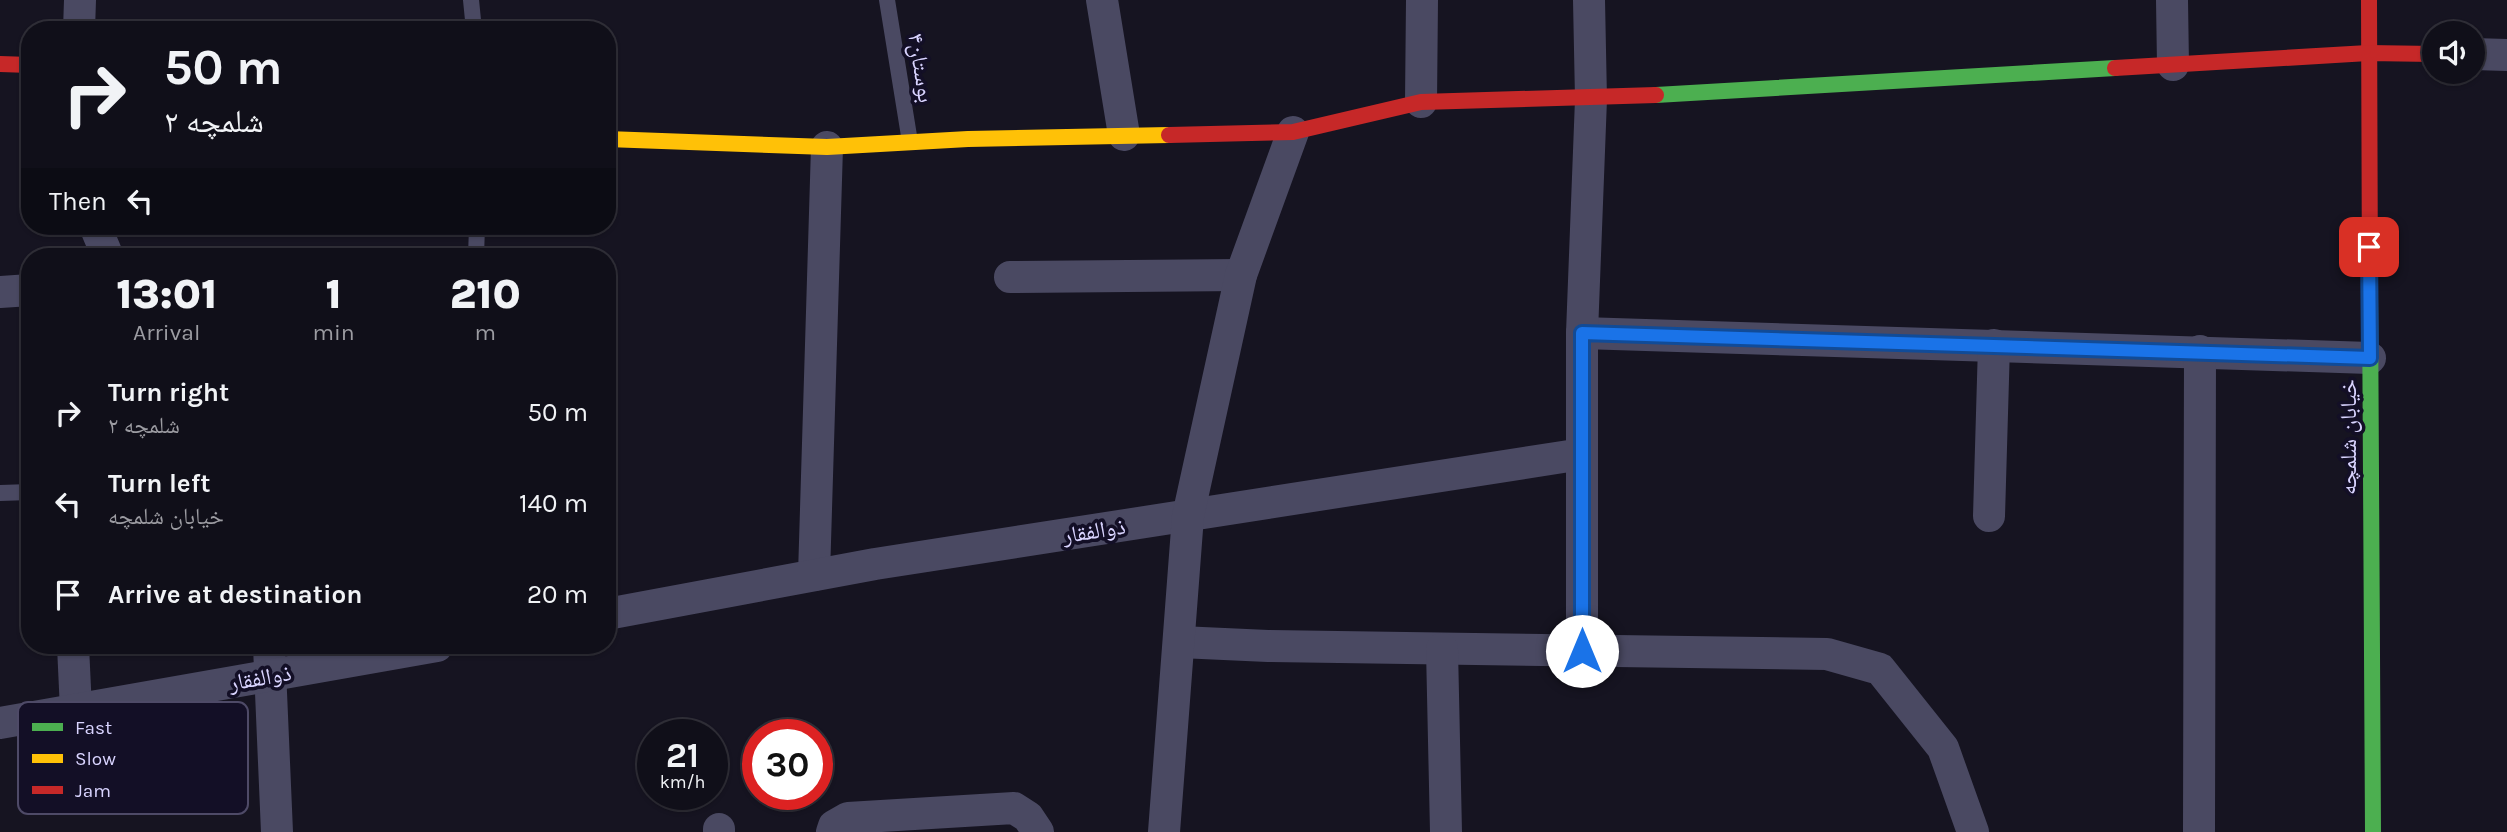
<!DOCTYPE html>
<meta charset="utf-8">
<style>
body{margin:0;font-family:Karla,"Noto Naskh Arabic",sans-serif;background:#191822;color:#f1f3f6;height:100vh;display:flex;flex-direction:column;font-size:26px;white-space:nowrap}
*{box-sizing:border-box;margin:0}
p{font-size:23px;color:#9c9ca2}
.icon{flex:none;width:38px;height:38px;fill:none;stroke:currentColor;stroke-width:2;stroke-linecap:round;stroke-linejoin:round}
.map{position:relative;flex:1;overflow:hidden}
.side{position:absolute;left:21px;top:248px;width:595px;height:406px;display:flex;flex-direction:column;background:#100f19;border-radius:28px;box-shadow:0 2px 5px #0004,0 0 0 2px #302f38}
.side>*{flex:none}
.guide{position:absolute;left:21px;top:21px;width:595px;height:214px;border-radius:28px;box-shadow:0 2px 5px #0004,0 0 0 2px #302f38;background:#100f19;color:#f1f3f6;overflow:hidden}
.controls{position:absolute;left:2422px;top:21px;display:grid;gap:14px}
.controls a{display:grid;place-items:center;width:63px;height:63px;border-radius:50%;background:#100f19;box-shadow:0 2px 5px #0004,0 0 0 2px #302f38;font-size:35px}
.speed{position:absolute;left:637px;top:719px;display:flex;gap:14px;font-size:35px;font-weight:700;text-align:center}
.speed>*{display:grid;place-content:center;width:91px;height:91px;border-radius:50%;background:#100f19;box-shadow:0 2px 5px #0004,0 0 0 2px #302f38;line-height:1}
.speed small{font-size:18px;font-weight:400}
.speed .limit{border:10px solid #d22;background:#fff;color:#111}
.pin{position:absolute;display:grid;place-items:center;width:60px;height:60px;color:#fff;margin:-30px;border-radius:14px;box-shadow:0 4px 10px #0006}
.me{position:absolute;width:77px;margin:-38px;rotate:0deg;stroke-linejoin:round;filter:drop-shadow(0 0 5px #0008)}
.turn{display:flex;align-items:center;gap:24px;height:147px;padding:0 28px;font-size:32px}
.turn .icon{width:91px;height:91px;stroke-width:2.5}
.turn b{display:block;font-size:49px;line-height:60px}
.then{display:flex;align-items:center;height:66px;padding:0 28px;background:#0003;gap:14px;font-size:26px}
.eta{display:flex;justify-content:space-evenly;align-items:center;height:119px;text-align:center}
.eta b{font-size:42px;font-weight:800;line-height:49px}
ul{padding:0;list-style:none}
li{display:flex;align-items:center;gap:21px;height:91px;padding:0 28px}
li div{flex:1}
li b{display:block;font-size:26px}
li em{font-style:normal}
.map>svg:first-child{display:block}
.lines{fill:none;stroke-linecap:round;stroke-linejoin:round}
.lane{stroke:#4a4962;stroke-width:16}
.street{stroke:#4a4962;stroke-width:32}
.fast{stroke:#4caf50;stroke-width:16}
.slow{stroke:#ffc107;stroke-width:16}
.jam{stroke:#c62828;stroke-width:16}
.route-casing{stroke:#114b97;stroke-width:18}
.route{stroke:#1a73e8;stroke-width:12}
.labels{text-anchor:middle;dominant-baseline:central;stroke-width:7;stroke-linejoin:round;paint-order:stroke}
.street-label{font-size:23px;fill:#d9d4ff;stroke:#130f26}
.key{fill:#130f26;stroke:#4e4a67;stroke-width:2}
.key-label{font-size:19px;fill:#d9d4ff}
</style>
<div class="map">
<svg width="2507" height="832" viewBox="0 0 2507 832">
<rect width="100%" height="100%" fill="#161421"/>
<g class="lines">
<g class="lane">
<path d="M471,0L474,30"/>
<path d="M887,0L910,142"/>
<path d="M476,257L477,226"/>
<path d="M0,493L30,492"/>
</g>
<g class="street">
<path d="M1102,0L1124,135"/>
<path d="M2172,0L2173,65"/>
<path d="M79,30L80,0"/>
<path d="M2473,54L2507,55"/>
<path d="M1421,102L1422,0"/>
<path d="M95,226L108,257"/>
<path d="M1010,277L1241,275"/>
<path d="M0,292L30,290"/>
<path d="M1582,333L2370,358"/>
<path d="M1989,516L1994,345"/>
<path d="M814,575L827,147"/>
<path d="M607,614L875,564L1582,454"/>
<path d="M1180,642L1268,646L1827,654L1880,669L1943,748L1973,832"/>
<path d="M73,646L76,710"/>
<path d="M269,646L277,832"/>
<path d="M1442,649L1446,832"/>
<path d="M1582,651V333L1591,99L1589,0"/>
<path d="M0,723L437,646"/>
<path d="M719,829V832"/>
<path d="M832,832L834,826L848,818L1014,808L1028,817L1038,832"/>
<path d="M1164,832L1188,516L1241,275L1293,132"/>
<path d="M2199,832L2200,351"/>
</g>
<g class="fast">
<path d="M1656,95L2115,68"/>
<path d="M2370,296L2373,832"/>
</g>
<path class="slow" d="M607,139L827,147L968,139L1169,135"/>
<g class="jam">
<path d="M2369,0L2370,296"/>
<path d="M0,64L30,65"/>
<path d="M2115,68L2368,53L2434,54"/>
<path d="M1169,135L1293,132L1421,102L1656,95"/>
</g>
</g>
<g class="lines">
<defs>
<path id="route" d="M1582,651V333L2370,358L2369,247"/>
</defs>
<use href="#route" class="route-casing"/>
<use href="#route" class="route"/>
</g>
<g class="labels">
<g class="street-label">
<text transform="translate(921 68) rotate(81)">بوستان۴</text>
<text transform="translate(2348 437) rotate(-90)">خیابان شلمچه</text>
<text transform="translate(1094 531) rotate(-9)">ذوالفقار</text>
<text transform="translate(260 678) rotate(-10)">ذوالفقار</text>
</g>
</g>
<rect x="18" y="702" width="230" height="112" rx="10" class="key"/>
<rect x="32" y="723" width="31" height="8" fill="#4caf50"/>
<rect x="32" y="754" width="31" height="9" fill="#ffc107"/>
<rect x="32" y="786" width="31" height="8" fill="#c62828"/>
<g class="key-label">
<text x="75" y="734">Fast</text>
<text x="75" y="765">Slow</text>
<text x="75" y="797">Jam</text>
</g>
</svg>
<div class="controls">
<a><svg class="icon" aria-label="sound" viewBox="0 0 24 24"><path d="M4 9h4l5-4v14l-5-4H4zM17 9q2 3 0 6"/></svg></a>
</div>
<div class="speed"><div>21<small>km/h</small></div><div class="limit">30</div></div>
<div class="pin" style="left:2369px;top:247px;background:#d93025"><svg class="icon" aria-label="arrive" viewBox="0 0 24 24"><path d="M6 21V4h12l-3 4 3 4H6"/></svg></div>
<svg class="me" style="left:1582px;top:651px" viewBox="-20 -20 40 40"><circle r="19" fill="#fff"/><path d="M0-13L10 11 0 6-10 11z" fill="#1a73e8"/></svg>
<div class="guide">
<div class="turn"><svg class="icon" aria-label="right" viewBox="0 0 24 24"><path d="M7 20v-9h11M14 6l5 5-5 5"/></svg><div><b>50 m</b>شلمچه ۲</div></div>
<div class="then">Then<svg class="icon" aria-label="left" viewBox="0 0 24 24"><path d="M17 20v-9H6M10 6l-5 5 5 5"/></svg></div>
</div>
<section class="side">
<div class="eta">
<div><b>13:01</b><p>Arrival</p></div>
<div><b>1</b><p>min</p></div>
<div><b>210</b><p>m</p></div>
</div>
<ul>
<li><svg class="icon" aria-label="right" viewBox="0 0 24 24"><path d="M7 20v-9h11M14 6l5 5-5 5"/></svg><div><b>Turn right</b><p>شلمچه ۲</p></div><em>50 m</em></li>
<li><svg class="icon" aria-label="left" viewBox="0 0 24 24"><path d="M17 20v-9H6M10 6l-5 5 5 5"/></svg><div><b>Turn left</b><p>خیابان شلمچه</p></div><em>140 m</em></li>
<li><svg class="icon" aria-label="arrive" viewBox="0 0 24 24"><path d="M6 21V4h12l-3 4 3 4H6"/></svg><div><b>Arrive at destination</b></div><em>20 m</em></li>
</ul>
</section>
</div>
